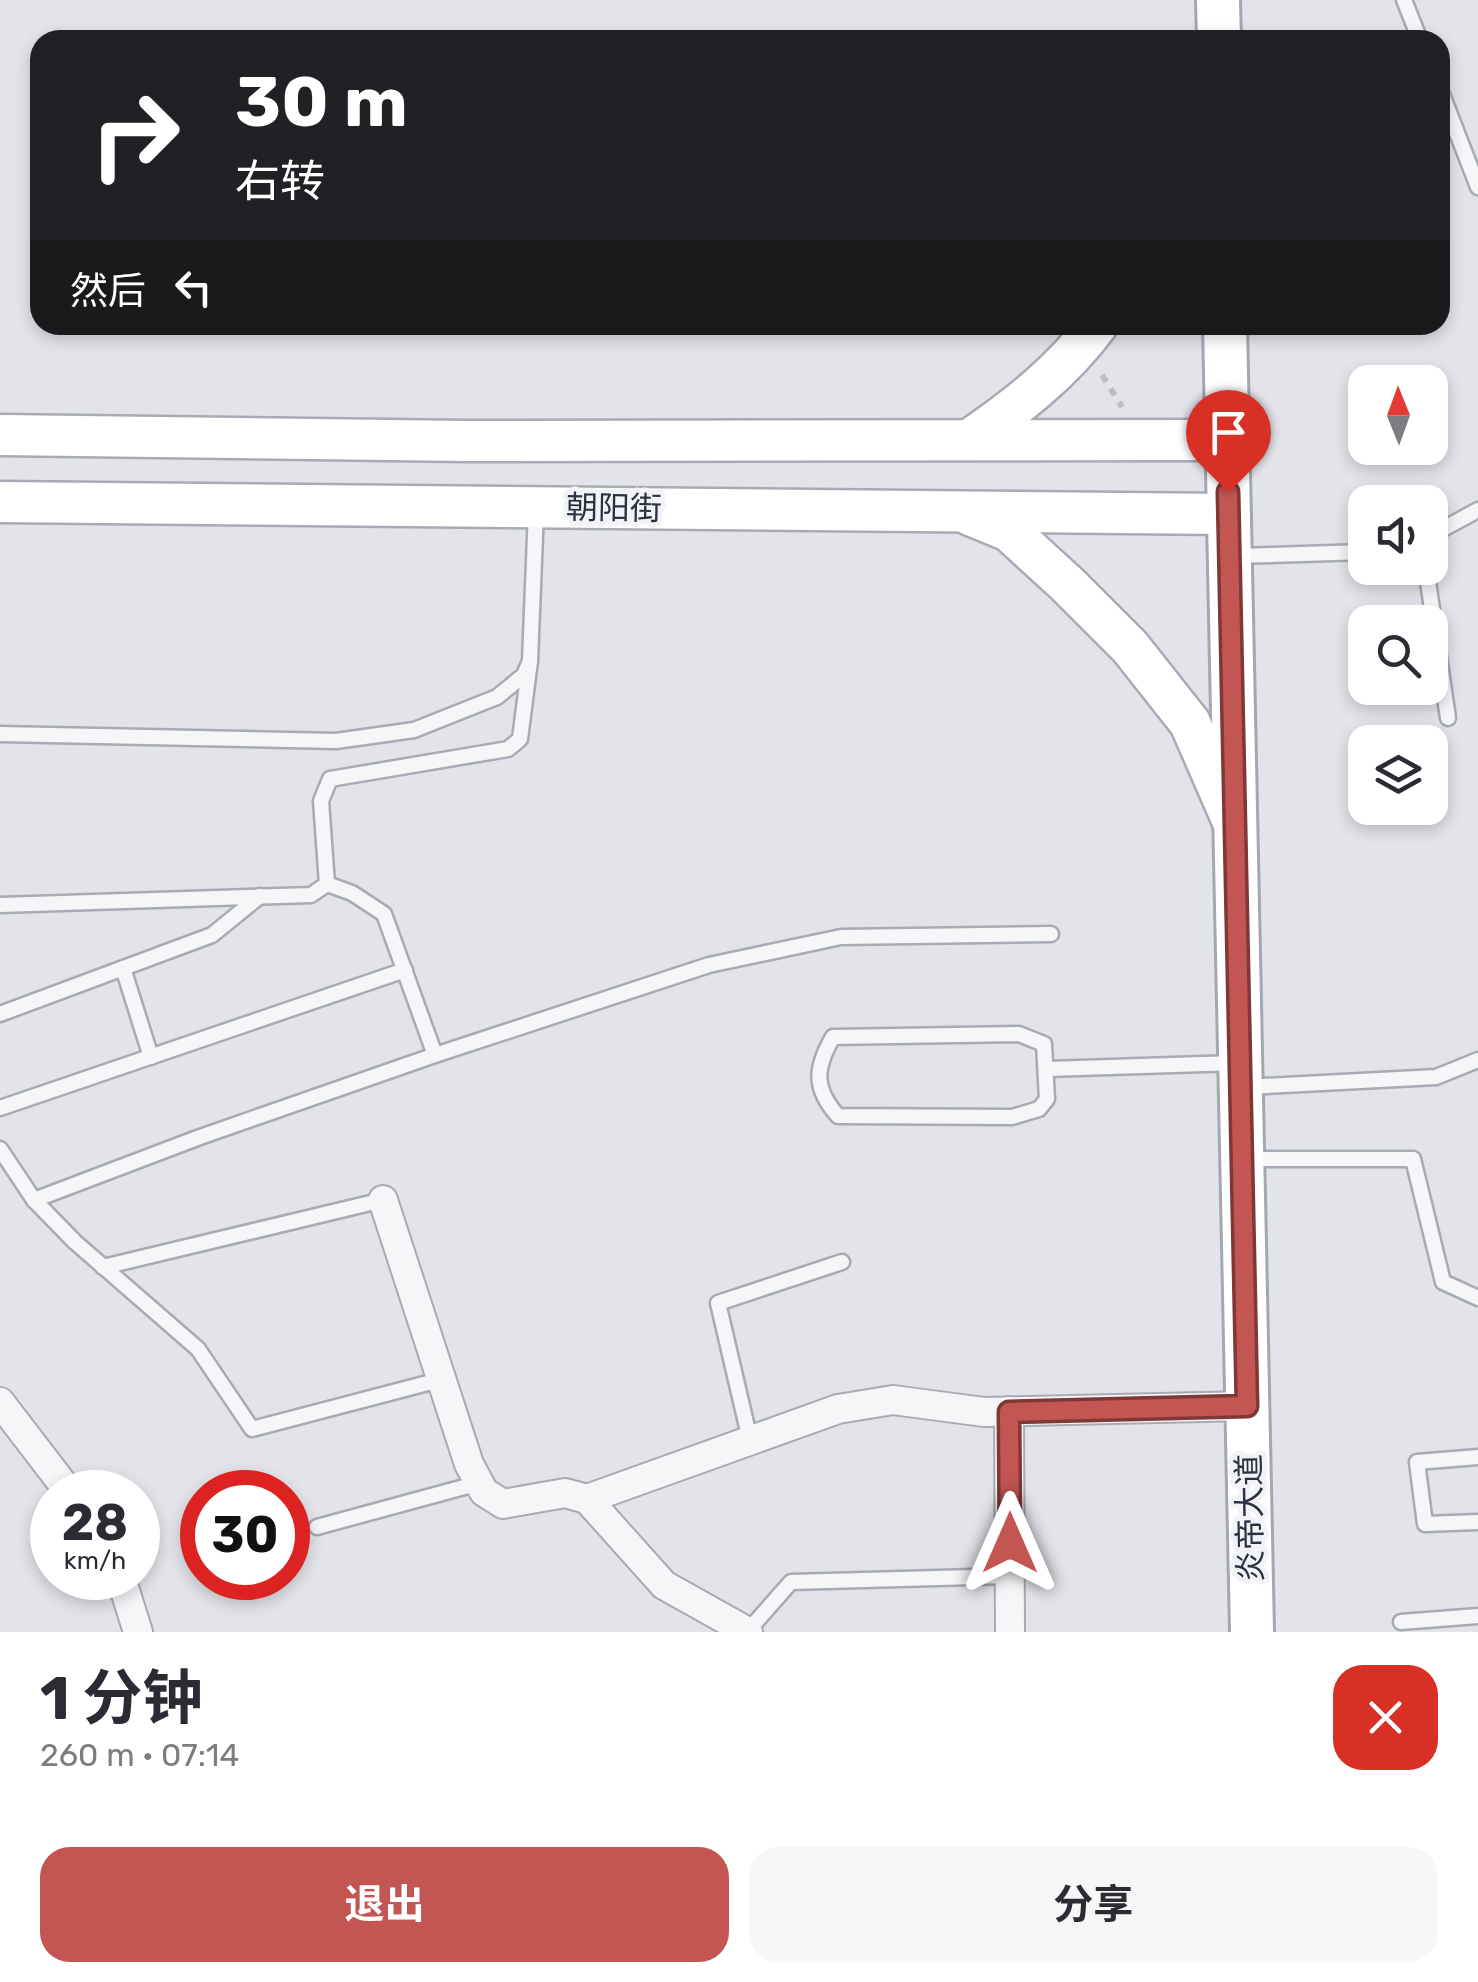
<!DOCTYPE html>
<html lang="zh">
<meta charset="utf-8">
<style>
body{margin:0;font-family:Rubik,"Noto Sans SC",sans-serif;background:#f7f7f7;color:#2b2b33;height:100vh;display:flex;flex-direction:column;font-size:38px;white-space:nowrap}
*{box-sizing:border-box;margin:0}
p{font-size:32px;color:#7c7c81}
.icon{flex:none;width:55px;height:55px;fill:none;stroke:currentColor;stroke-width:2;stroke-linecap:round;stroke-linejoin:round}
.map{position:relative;height:1632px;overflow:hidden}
.drawer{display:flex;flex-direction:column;background:#fff;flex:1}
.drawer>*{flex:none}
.guide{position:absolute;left:30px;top:30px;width:1420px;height:305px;border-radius:30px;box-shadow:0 5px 15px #0003;background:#202124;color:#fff;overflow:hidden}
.needle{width:65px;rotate:359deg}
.buttons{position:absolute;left:1348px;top:365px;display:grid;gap:20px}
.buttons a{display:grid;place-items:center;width:100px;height:100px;border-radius:20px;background:#fff;box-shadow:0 5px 15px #0003;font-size:50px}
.speed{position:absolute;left:30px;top:1470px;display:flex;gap:20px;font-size:50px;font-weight:700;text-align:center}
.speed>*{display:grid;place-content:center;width:130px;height:130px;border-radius:50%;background:#fff;box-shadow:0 5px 15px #0003;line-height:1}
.speed small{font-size:25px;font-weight:400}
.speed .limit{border:15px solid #d22;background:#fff;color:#111}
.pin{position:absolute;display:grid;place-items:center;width:85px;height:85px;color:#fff;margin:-102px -42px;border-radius:50% 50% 50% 0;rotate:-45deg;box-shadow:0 0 10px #0007}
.pin .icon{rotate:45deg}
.me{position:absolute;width:110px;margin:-55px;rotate:0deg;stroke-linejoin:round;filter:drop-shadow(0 0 8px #0008)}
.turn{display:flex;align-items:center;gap:35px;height:210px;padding:0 40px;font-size:45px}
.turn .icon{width:130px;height:130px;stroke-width:2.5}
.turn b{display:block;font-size:70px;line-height:85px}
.then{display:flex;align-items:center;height:95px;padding:0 40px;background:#0003;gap:20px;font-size:38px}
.round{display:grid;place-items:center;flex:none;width:105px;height:105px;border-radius:30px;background:#f7f7f7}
.summary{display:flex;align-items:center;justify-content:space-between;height:170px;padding:0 40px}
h1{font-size:60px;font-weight:700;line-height:75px}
.primary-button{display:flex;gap:20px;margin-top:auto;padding:20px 40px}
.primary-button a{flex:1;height:115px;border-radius:30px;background:#c35653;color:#fff;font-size:40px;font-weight:700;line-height:115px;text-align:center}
.primary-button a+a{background:#f7f7f7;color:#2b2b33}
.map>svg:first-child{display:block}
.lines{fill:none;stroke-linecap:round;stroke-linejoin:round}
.lane-casing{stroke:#a8aab4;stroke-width:19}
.street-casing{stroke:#a8aab4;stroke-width:32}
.secondary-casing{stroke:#a8aab4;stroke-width:45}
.primary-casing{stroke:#a3a7b4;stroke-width:48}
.path{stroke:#bdbfc4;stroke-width:6;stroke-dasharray:8 8;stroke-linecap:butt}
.lane{stroke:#f5f6f8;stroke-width:14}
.street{stroke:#f5f6f8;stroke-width:28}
.secondary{stroke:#fff;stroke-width:40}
.primary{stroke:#fff;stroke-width:42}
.route-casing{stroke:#7f3836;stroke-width:25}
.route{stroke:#c35653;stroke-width:18}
.labels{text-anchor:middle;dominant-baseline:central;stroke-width:10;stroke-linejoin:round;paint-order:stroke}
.street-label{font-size:32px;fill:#2c3040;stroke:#f2f3f7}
</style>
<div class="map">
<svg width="1478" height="1632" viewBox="0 0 1478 1632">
<rect width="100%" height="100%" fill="#e3e4ea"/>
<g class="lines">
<defs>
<g id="lane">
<path d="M1404,0L1420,40"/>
<path d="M1440,89L1478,187"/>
<path d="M1430,536L1478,510"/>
<path d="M1236,556L1365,552"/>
<path d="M1426,568L1448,718"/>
<path d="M0,734L336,741L414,730L497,697L524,675L530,661L536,511"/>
<path d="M327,884L352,893L384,914L435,1055"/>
<path d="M0,905L311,895L327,884L321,801L330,779L508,749L520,739L530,661"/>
<path d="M123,968L151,1057"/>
<path d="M0,1014L212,935L260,896"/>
<path d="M1019,1034L1044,1044L1047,1099L1039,1109L1012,1117L838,1116C813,1088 815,1068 833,1037Z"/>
<path d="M1047,1069L1236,1063"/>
<path d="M1246,1087L1436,1077L1478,1060"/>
<path d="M0,1108L405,970"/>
<path d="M0,1149L34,1200L75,1242L198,1349L252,1429L443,1379"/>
<path d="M1248,1159H1413L1443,1282L1478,1298"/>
<path d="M34,1200L200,1137L435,1055L709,965L841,937L1051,934"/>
<path d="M103,1267L383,1200"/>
<path d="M750,1440L718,1303L842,1262"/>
<path d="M1478,1457L1417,1462L1425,1524L1478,1522"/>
<path d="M317,1527L479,1483"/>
<path d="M1401,1622L1478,1616"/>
<path d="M747,1632L791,1582L1010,1576"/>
</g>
<g id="street">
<path d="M383,1200L469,1464L484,1492L503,1504L565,1493L587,1499L664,1585L748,1632"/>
<path d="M0,1402L69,1492"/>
<path d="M1009,1411L1010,1632"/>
<path d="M587,1499L838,1409L893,1400L984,1412L1247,1406"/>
<path d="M121,1578L138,1632"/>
</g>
<g id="secondary">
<path d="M0,435L466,441L1227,440"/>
<path d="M969,440C1017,407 1062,372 1097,325"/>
<path d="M0,502L1229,514"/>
<path d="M970,515L1009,531L1067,584L1130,647L1190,723L1234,824"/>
</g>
<g id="primary">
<path d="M1218,0L1219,40"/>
<path d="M1225,325L1252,1632"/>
</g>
</defs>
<use href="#lane" class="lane-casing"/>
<use href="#street" class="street-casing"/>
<use href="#secondary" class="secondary-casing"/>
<use href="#primary" class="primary-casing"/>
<path class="path" d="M1102,375L1122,407"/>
<use href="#lane" class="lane"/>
<use href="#street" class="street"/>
<use href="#secondary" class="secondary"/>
<use href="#primary" class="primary"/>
</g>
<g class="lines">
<defs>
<path id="route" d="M1010,1543L1009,1412L1247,1406L1228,492"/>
</defs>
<use href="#route" class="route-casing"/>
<use href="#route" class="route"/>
</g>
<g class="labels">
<g class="street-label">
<text transform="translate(614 508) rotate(1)">朝阳街</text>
<text transform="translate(1250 1518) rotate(-91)">炎帝大道</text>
</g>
</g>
</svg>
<div class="buttons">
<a><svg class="needle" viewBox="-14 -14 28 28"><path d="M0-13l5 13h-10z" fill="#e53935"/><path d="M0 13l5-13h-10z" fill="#7c7c81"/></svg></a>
<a><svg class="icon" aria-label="sound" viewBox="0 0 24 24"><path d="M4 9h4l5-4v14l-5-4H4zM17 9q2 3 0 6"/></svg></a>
<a><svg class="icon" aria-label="search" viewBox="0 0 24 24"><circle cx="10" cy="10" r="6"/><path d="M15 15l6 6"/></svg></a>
<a><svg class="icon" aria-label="layers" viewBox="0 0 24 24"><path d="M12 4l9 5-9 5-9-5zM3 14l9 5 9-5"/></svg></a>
</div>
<div class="speed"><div>28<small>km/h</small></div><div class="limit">30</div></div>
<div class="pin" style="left:1228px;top:492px;background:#d93025"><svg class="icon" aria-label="arrive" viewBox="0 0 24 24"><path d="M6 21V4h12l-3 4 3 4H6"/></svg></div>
<svg class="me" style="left:1010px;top:1543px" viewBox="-20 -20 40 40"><path d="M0-17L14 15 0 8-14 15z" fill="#c35653" stroke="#fff" stroke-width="4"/></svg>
<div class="guide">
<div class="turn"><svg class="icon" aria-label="right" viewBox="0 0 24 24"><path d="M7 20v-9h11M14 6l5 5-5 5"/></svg><div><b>30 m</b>右转</div></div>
<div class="then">然后<svg class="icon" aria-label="left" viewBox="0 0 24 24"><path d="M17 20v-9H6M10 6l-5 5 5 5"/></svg></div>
</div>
</div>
<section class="drawer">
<div class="summary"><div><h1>1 分钟</h1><p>260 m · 07:14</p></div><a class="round" style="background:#d93025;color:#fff"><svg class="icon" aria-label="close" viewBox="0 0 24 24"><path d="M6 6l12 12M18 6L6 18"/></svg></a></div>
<div class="primary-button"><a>退出</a><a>分享</a></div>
</section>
